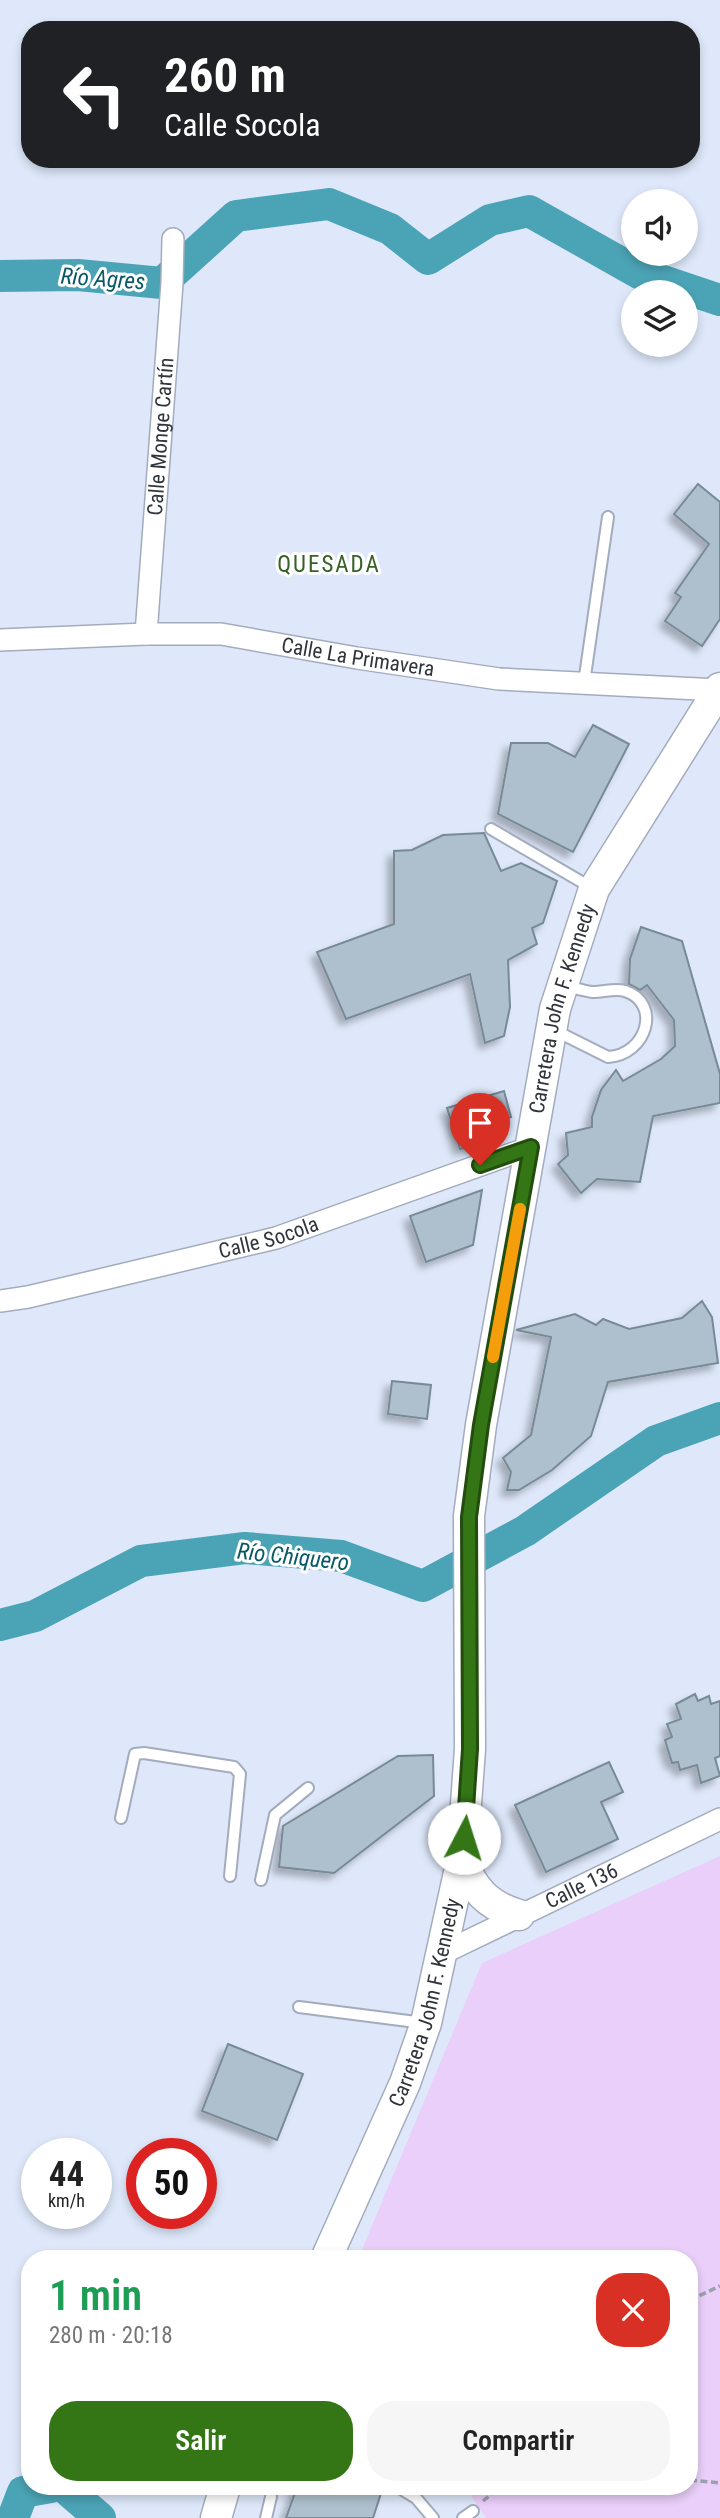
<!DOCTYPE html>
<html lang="es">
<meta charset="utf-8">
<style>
body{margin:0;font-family:"Roboto Condensed",sans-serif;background:#f6f6f6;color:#222;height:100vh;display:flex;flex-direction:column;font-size:26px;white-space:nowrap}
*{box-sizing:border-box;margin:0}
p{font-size:23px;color:#767676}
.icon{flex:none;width:38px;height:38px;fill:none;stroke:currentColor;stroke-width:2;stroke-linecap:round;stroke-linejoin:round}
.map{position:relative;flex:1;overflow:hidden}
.side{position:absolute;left:21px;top:2250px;width:677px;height:245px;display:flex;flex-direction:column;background:#fff;border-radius:28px;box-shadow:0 4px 10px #0003}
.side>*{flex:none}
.banner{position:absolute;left:21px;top:21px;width:679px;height:147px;border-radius:28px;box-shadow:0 4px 10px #0003;background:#202124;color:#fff;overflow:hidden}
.controls{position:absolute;left:621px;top:189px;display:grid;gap:14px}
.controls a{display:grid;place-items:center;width:77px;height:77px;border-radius:50%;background:#fff;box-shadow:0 4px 10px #0003;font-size:35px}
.speed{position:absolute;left:21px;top:2138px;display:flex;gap:14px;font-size:35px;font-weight:700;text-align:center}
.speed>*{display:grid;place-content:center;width:91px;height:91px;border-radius:50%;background:#fff;box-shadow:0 4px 10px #0003;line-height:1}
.speed small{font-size:18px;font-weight:400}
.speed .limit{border:10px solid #d22;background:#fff;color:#111}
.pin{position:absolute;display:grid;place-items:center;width:60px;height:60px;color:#fff;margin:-72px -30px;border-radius:50% 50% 50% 0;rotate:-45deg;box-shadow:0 0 7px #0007}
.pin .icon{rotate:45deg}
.me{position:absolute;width:77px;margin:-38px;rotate:5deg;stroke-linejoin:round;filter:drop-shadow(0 0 5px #0008)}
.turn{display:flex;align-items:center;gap:24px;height:147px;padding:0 28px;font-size:32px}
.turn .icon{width:91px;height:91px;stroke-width:2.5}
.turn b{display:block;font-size:49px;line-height:60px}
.round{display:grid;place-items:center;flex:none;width:74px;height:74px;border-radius:28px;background:#f6f6f6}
.overview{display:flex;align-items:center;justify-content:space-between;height:119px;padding:0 28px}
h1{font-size:42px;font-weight:600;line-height:52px;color:#1e9e55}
.cta{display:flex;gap:14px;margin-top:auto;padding:14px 28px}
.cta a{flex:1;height:80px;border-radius:28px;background:#347615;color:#fff;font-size:28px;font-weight:600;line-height:80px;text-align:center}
.cta a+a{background:#f6f6f6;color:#222}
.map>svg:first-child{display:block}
.green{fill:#e9cff9}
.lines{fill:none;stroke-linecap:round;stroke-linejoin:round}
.river{stroke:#4ba4b6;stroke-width:32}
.building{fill:#aec0cd;stroke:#788a96;stroke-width:2;filter:url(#shadow)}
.lane-casing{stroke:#a3acbd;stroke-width:14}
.street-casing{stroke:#a3acbd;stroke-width:24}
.secondary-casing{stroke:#a3acbd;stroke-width:33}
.path{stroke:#99a1af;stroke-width:3.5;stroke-dasharray:7 3.5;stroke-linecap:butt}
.lane{stroke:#fff;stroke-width:10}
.street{stroke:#fff;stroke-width:21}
.secondary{stroke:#fff;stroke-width:30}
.route-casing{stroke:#224d0e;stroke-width:18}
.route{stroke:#347615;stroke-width:12}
.slow{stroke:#f59e0b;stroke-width:12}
.labels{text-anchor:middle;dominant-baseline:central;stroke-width:6;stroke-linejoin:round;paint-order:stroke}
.street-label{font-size:21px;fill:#30343b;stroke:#fff}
.water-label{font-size:23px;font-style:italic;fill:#085865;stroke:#fff}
.neighbourhood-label{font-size:23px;letter-spacing:2px;fill:#366127;stroke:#fff}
</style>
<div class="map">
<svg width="720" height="2518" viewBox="0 0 720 2518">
<defs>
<filter id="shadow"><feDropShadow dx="-6" dy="6" stdDeviation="3.5" flood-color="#0004"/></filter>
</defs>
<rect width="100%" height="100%" fill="#dee8fa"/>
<path class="green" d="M720,1856V2518H486L465,2487H690V2259H358L482,1963Z"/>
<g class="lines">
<g class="river">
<path d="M0,276L78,275L162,283L236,216L329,204L390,229L428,259L490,220L529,211L639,273L720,300"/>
<path d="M0,1625L35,1616L141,1561L245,1548L341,1556L423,1586L525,1531L656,1441L720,1418"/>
<path d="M64,2487L100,2518"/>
<path d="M13,2518L23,2492L51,2487"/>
</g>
</g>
<g class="building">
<path d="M698,484L720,502V619L702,646L665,621L681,597L675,593L709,544L674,514Z"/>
<path d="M593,725L629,744L573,852L498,814L511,743H548L575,757Z"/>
<path d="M484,833L501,871L521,863L557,881L543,923L532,928L537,944L508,960L510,1007L504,1036L485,1043L470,974L346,1019L317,952L394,924V851L412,850L443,835Z"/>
<path d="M641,927L682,941L720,1074V1103L653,1116L640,1182L597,1179L581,1193L558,1164L568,1155L566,1133L592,1127V1117L601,1090L616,1070L623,1081L661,1059L675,1046L674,1020L647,985L640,990L629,984L630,959Z"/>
<path d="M504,1091L511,1117L471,1129L476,1145L460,1149L447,1108Z"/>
<path d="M482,1190L473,1245L426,1262L410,1216Z"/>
<path d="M702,1301L712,1317L718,1363L608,1382L591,1436L552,1470L519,1490H507L511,1472L503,1458L531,1435L551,1337L516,1330L575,1314L596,1325L603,1319L629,1329L682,1318Z"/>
<path d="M392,1381L431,1385L427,1419L388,1414Z"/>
<path d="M695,1694L698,1701L709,1696L711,1704L720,1701V1756L715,1758L720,1776L701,1783L697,1765L680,1770L678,1762L672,1763L665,1740L672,1737L667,1724L681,1719L676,1704Z"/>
<path d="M433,1755L434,1796L334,1873L279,1867L283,1826L398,1756Z"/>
<path d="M609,1762L623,1792L601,1802L618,1839L546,1872L515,1805Z"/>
<path d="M228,2044L303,2074L277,2140L202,2111Z"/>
<path d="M297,2487H383L373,2518H286Z"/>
</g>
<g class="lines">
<defs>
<g id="lane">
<path d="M584,683L608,517"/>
<path d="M491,829L592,888"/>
<path d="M554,1030L608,1057C647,1055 662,1003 625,991C615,988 603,992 593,992C584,991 575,988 566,986"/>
<path d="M121,1818L135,1754L144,1753L234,1767L240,1774L230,1876"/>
<path d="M261,1880L275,1815L308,1788"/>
<path d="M299,2007L424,2023"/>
<path d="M398,2487L416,2498L433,2518"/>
<path d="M266,2518L271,2497"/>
<path d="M463,2518L473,2511"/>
</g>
<g id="street">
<path id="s1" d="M146,634L172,283L173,239"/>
<path id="s2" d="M0,640L146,634H221L357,658L499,679L719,690"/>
<path id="s3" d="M0,1301L28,1297L276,1238L531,1147"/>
<path id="s4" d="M443,1953L720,1819"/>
</g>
<g id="secondary">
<path d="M462,1859C472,1889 488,1906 519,1915"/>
<path id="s5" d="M326,2259L405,2083L426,2023L462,1859L470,1749L469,1516L481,1425L555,1009L594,889L720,688"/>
<path d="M216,2518L225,2487"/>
</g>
</defs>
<use href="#lane" class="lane-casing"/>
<use href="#street" class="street-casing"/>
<use href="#secondary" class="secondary-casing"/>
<g class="path">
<path d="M690,2300L720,2286"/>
<path d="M690,2480L720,2483"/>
<path d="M483,2501L500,2487"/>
</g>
<use href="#lane" class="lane"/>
<use href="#street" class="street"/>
<use href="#secondary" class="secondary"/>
</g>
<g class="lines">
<defs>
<path id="route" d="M464,1838L470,1749L469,1517L481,1425L531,1147L480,1165"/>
</defs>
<use href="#route" class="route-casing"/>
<use href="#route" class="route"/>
<path class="slow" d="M493,1357L520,1209"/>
</g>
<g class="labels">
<g class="street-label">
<text stroke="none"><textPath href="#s1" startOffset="198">Calle Monge Cartín</textPath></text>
<text stroke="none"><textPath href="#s2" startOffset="360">Calle La Primavera</textPath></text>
<text stroke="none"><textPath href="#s5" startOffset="1284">Carretera John F. Kennedy</textPath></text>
<text stroke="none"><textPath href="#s3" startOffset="276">Calle Socola</textPath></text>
<text stroke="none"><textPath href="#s4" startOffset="154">Calle 136</textPath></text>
<text stroke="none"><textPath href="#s5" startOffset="276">Carretera John F. Kennedy</textPath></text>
</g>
<g class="water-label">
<text transform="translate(103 279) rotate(4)">Río Agres</text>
<text transform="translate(293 1557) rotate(6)">Río Chiquero</text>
</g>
<g class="neighbourhood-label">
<text x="329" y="564">QUESADA</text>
</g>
</g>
</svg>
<div class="controls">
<a><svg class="icon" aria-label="sound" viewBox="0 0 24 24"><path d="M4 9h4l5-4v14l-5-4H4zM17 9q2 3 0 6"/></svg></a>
<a><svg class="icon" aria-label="layers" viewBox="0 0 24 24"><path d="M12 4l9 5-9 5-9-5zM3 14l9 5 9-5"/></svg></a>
</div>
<div class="speed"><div>44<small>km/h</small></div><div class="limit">50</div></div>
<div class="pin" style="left:480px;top:1165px;background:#d93025"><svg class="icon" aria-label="arrive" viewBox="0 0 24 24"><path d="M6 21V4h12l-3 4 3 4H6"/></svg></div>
<svg class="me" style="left:464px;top:1838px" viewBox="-20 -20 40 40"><circle r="19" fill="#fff"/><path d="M0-13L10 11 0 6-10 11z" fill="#347615"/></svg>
<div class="banner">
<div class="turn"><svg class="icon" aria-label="left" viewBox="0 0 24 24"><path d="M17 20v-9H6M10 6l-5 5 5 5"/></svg><div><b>260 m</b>Calle Socola</div></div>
</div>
<section class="side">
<div class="overview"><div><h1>1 min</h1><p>280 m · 20:18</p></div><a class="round" style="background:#d93025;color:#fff"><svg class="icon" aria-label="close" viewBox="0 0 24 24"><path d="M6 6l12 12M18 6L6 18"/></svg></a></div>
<div class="cta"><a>Salir</a><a>Compartir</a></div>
</section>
</div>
